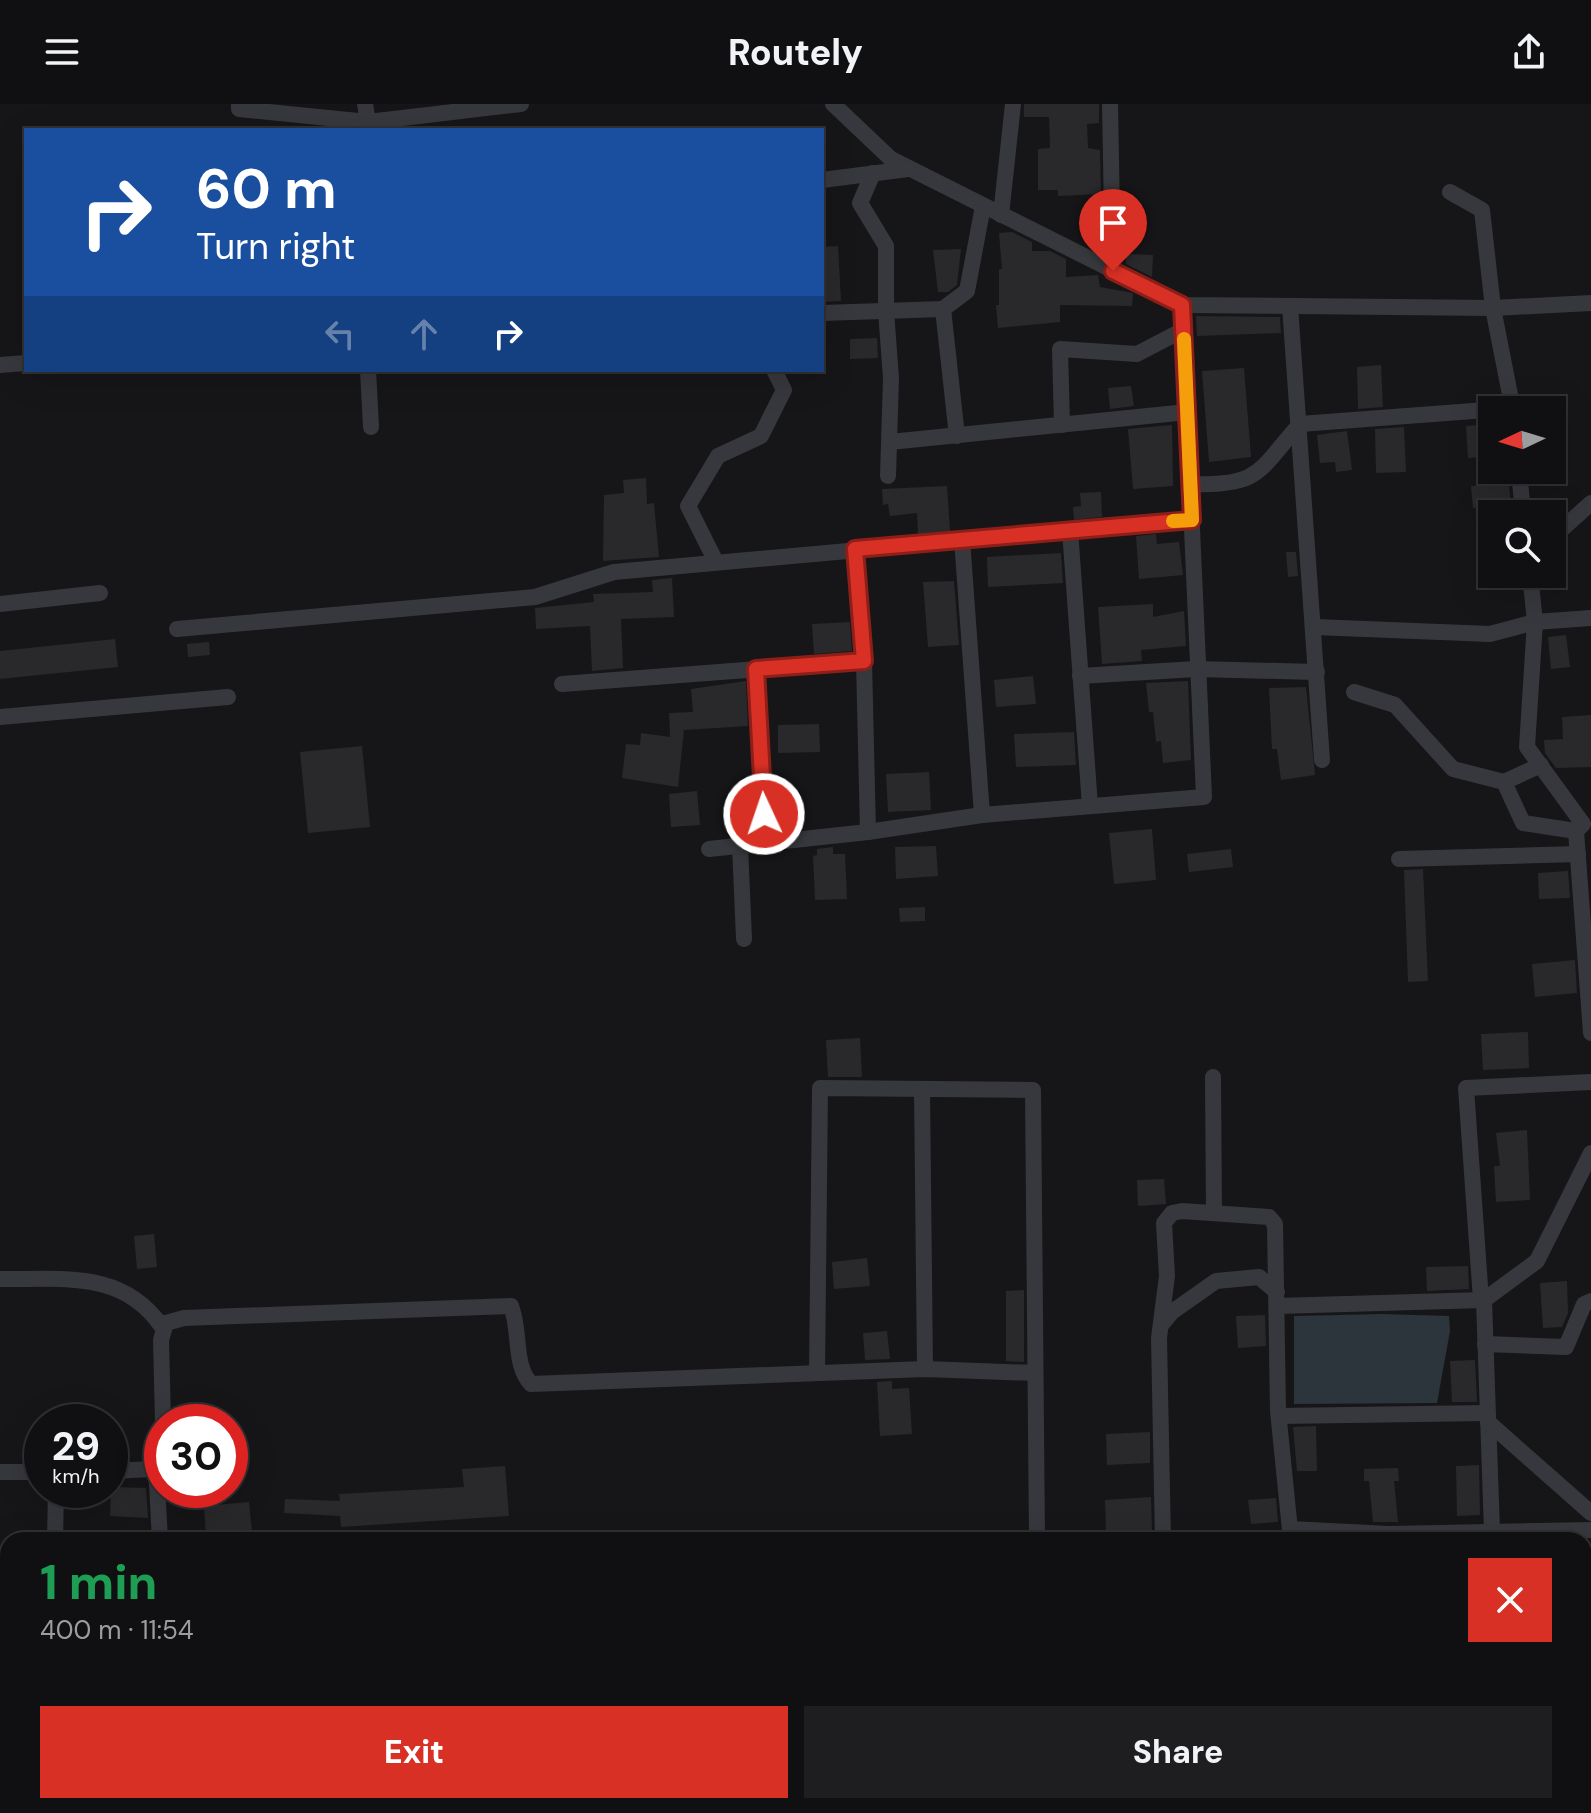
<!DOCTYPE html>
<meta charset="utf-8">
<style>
body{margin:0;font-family:"DM Sans",sans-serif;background:#1e1e20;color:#f1f3f6;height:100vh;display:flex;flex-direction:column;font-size:30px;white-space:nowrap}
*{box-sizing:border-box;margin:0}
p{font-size:26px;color:#9c9d9f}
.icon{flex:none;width:44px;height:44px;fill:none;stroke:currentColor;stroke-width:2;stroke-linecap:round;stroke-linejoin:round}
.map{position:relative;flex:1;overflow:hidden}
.sheet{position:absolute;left:0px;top:1428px;width:1592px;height:282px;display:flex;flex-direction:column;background:#101012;border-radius:24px 24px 0 0;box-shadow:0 8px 32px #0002,0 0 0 2px #303032}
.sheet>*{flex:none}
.top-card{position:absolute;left:24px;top:24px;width:800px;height:244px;border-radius:0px;box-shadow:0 8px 32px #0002,0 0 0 2px #303032;background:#1a4fa0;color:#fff;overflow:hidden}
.needle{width:52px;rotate:266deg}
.buttons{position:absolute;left:1478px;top:292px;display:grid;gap:16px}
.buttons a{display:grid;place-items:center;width:88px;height:88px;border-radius:0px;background:#101012;box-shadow:0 8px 32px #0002,0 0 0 2px #303032;font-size:40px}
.speed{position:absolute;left:24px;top:1300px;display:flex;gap:16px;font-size:40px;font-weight:700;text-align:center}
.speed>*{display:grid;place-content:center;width:104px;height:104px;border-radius:50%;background:#101012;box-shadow:0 8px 32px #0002,0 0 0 2px #303032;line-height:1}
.speed small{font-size:20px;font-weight:400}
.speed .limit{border:12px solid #d22;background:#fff;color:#111}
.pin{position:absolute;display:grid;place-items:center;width:68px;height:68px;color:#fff;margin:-82px -34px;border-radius:50% 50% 50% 0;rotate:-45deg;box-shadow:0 0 8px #0007}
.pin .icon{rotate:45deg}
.me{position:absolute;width:88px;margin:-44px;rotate:357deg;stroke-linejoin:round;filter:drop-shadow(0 0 6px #0008)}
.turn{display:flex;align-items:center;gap:28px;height:168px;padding:0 40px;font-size:36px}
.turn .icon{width:104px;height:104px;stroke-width:2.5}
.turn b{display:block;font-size:56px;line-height:68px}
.lanes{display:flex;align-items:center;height:76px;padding:0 40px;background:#0003;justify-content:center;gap:40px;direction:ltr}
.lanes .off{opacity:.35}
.round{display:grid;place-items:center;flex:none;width:84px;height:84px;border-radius:0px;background:#1e1e20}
.summary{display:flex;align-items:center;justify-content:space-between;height:136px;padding:0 40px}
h1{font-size:48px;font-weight:800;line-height:60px;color:#1e9e55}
.primary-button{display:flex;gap:16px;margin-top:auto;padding:16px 40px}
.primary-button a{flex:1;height:92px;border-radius:0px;background:#d93025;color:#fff;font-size:32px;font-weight:800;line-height:92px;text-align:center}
.primary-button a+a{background:#1e1e20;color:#f1f3f6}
header{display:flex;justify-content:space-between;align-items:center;height:104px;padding:0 40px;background:#101012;font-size:36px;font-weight:800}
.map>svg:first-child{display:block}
.water{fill:#2c353c}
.building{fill:#29292c}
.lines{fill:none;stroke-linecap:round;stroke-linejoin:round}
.street{stroke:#37383d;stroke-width:16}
.route-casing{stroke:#8d1f18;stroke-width:20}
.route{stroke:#d93025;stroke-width:14}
.slow{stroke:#f59e0b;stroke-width:14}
</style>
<header><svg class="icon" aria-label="menu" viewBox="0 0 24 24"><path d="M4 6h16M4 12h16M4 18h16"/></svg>Routely<svg class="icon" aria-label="share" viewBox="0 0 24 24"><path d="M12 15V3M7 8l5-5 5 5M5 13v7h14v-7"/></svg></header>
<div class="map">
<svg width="1591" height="1709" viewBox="0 0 1591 1709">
<rect width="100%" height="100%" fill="#161618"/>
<path class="water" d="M1382,1210L1449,1212L1450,1227L1437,1299L1294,1300V1212Z"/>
<g class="building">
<path d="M1024,0H1099V19L1087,20L1088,44L1100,46L1101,90L1058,92V86H1038V45L1050,44L1049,13H1024Z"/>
<path d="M1012,128L1032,138V147H1050L1066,155V173L1098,171L1100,183L1133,189L1132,202L1060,201V218L998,224L996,201H999V165H1002L999,129Z"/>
<path d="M838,142L841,197L822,198V143Z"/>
<path d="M961,145L957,181L948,188H938L933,146Z"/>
<path d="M1126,150L1153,151L1152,173L1126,160Z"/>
<path d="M1196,212L1280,213L1281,229L1197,232Z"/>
<path d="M877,234L878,254L850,255V235Z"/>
<path d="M1381,261L1383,303L1358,305L1357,263Z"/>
<path d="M1244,264L1251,353L1209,358L1202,267Z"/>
<path d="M1131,282L1134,302L1110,305L1108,284Z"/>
<path d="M1492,320V352L1468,354L1466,322Z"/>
<path d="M1172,321L1173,382L1133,385L1128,325Z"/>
<path d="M1404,323L1406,368L1376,369L1375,325Z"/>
<path d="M1347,327L1352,366L1336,368L1335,358L1320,359L1317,331Z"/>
<path d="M646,374L647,400L654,399L659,453L603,457L604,391L624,389L623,376Z"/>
<path d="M1509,379L1511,403L1473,404L1471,382Z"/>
<path d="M947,382L950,427L918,430L917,409L890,412L888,400L883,401L882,385Z"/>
<path d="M1101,388L1102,413L1074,416L1073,403L1081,402L1080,389Z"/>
<path d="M1156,430L1157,440L1179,438L1183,471L1139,475L1136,432Z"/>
<path d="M1286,448H1296L1298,472L1288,473Z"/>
<path d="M1061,449L1063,479L988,483L987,453Z"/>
<path d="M672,474L674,513L621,515L623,564L592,567L590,522L536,525L535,504L594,498L593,490L653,488L652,476Z"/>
<path d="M954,477L959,541L928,543L923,478Z"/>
<path d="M1153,500V513L1184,507L1186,542L1141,546L1142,557L1102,560L1098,503Z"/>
<path d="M850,518L852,547L814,550L812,520Z"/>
<path d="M1566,531L1570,563L1551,565L1548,533Z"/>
<path d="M115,535L118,563L0,575V547Z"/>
<path d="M209,538L210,551L188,553L187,540Z"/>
<path d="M1033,572L1036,600L996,603L994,576Z"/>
<path d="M746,577L748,622L684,626L678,683L622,674L626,640L640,641L641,629L670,633L669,609L693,608L691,585Z"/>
<path d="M1188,577L1191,656L1163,659L1161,637L1156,638L1153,608H1149L1146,579Z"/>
<path d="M1306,583L1315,671L1281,676L1277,645H1272L1269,584Z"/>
<path d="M1591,611V663L1556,664L1545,649L1544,636L1563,635L1562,613Z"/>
<path d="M819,620L820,648L778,649V621Z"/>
<path d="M1074,628L1076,661L1016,663L1014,630Z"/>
<path d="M362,642L370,723L308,729L300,648Z"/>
<path d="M929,668L931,706L888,708L886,670Z"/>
<path d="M697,687L700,721L671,723L669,690Z"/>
<path d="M1152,725L1156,776L1114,780L1109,729Z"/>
<path d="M936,742L938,772L896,775L895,743Z"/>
<path d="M833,743V750H845L847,795L815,796L813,752L817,751V745Z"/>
<path d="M1231,745L1233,763L1189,768L1187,750Z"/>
<path d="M1423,765L1428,877L1408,878L1404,766Z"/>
<path d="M1568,767L1570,794L1539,795L1538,769Z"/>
<path d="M925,803V817L900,818L899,804Z"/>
<path d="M1575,856L1577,889L1535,893L1532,860Z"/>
<path d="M1528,928L1529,964L1483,966L1481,930Z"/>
<path d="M860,934L862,973H828L826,936Z"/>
<path d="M1527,1026L1530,1096L1496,1098L1494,1062H1500L1496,1029Z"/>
<path d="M1164,1075L1166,1100L1138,1102L1137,1076Z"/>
<path d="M154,1130L157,1163L137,1165L134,1132Z"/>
<path d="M867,1154L870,1182L834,1185L832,1158Z"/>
<path d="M1468,1162L1469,1185L1427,1187L1426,1163Z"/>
<path d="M1567,1177L1568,1209L1562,1223L1543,1224L1540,1179Z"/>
<path d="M1024,1186V1258L1006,1257V1187Z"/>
<path d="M1265,1211L1266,1242L1238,1244L1236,1212Z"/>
<path d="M887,1227L890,1255L865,1256L863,1229Z"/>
<path d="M1475,1256L1477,1298H1452L1450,1257Z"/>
<path d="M892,1277V1285L909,1284L912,1330L880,1332L877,1278Z"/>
<path d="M1316,1322L1317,1367H1297L1293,1323Z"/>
<path d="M1150,1328V1359L1107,1361L1106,1330Z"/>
<path d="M1479,1361L1480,1411L1457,1412L1456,1362Z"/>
<path d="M505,1362L509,1412L341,1423L340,1412L284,1409L285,1395L340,1397L339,1390L464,1383L462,1365Z"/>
<path d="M1398,1364L1399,1377H1394L1398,1418H1373L1369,1377H1364V1365Z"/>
<path d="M111,1383L146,1384L148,1414L110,1412Z"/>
<path d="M1151,1393L1152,1427L1106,1429L1105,1396Z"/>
<path d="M1276,1394L1278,1418L1251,1420L1248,1396Z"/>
<path d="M249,1398L252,1428L206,1432L204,1402Z"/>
</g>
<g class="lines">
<g class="street">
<path d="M239,0V5L368,18L367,26"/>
<path d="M365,0L368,18L521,0"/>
<path d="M833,0L891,55L1182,201L1493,204L1591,199"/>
<path d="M1110,0L1113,167"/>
<path d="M873,69L860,99L886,142V207L891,274L888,372"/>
<path d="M822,76L908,65"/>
<path d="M1450,88L1482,106L1493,204L1513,306"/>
<path d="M1001,111L1013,0"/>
<path d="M1290,202L1322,656"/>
<path d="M822,209L943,205"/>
<path d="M0,261L26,259"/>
<path d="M368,266L371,323"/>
<path d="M1062,321L1060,245L1137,250L1183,226"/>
<path d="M957,332L943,205L967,187L983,102"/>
<path d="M890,338L1187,308"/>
<path d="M1519,366L1523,410"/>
<path d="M1192,380C1261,382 1258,367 1300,320L1513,304"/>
<path d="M1070,426L1090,702"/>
<path d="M1552,434L1591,399"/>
<path d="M962,435L982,711"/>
<path d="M855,445L864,557L868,728"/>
<path d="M716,458L688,402L718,352L761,332L784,286L774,266"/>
<path d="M1530,470L1535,518L1527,643L1583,720"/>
<path d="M0,500L100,489"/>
<path d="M1315,523L1490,530L1535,518L1591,514"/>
<path d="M177,525L535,493L614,468L1192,416"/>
<path d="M756,565L766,739"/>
<path d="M1080,572L1196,565L1317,568"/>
<path d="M562,580L864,557"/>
<path d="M1354,588L1395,601L1453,665L1504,678L1523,719L1576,727"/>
<path d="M0,613L228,593"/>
<path d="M1504,678L1541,661"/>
<path d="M1582,721L1576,727L1591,929"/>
<path d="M740,742L744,835"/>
<path d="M709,745L868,728L982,711L1204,693L1182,201"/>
<path d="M1399,755L1578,750"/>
<path d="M1213,973L1214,1109"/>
<path d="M922,985L925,1265"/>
<path d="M0,1175C61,1176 123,1165 162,1223L166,1219"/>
<path d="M1481,1196L1466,984L1591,978"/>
<path d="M1484,1196L1537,1157L1591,1049"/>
<path d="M1277,1202L1484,1196L1492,1427"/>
<path d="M1161,1221L1172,1208L1216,1177L1259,1173L1277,1188"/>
<path d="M1485,1240L1566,1243L1584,1200L1591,1197"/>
<path d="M817,1269L820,984L1033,986L1037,1436"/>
<path d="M1279,1312L1487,1309"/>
<path d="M163,1318L161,1236L166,1219L184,1214L511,1202C521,1227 513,1261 531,1280L925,1265L1035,1269"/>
<path d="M1488,1318L1591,1409"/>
<path d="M156,1362L160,1436"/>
<path d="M110,1367L153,1365L161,1357"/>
<path d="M0,1368H42"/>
<path d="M1290,1425L1389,1430L1591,1426"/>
<path d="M55,1436L56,1386"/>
<path d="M1163,1436L1159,1234L1167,1172L1164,1119L1172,1109L1182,1107L1269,1113L1275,1120L1278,1307L1291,1436"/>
<path d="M0,1565H8"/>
<path d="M1120,1702V1709"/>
<path d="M50,1709V1702"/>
<path d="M559,1709L560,1702"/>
</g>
</g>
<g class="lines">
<defs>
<path id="route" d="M764,710L756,565L864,557L855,445L1192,416L1182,201L1113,167"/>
</defs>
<use href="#route" class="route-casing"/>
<use href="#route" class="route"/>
<path class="slow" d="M1173,417L1192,416L1184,235"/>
</g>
</svg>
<div class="buttons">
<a><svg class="needle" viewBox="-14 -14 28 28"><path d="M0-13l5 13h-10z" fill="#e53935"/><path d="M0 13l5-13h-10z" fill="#9c9d9f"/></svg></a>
<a><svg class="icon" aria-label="search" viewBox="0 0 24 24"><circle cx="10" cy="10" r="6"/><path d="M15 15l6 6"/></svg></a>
</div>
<div class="speed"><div>29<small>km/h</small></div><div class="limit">30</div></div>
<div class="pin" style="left:1113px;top:167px;background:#d93025"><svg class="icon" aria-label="arrive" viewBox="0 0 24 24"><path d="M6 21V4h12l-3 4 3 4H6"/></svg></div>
<svg class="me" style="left:764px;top:710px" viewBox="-20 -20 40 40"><circle r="17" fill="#d93025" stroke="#fff" stroke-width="3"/><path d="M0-11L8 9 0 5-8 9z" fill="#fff"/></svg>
<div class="top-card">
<div class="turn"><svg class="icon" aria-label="right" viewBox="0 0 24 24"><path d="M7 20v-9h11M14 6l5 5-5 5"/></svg><div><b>60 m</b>Turn right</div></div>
<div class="lanes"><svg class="icon off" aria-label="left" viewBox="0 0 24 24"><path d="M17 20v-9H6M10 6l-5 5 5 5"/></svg><svg class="icon off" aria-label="ahead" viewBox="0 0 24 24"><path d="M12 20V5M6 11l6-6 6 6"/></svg><svg class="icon" aria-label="right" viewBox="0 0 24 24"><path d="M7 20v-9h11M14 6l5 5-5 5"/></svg></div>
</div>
<section class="sheet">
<div class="summary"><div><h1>1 min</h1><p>400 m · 11:54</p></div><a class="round" style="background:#d93025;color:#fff"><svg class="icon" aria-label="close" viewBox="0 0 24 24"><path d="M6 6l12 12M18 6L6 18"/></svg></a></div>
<div class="primary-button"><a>Exit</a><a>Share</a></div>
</section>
</div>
